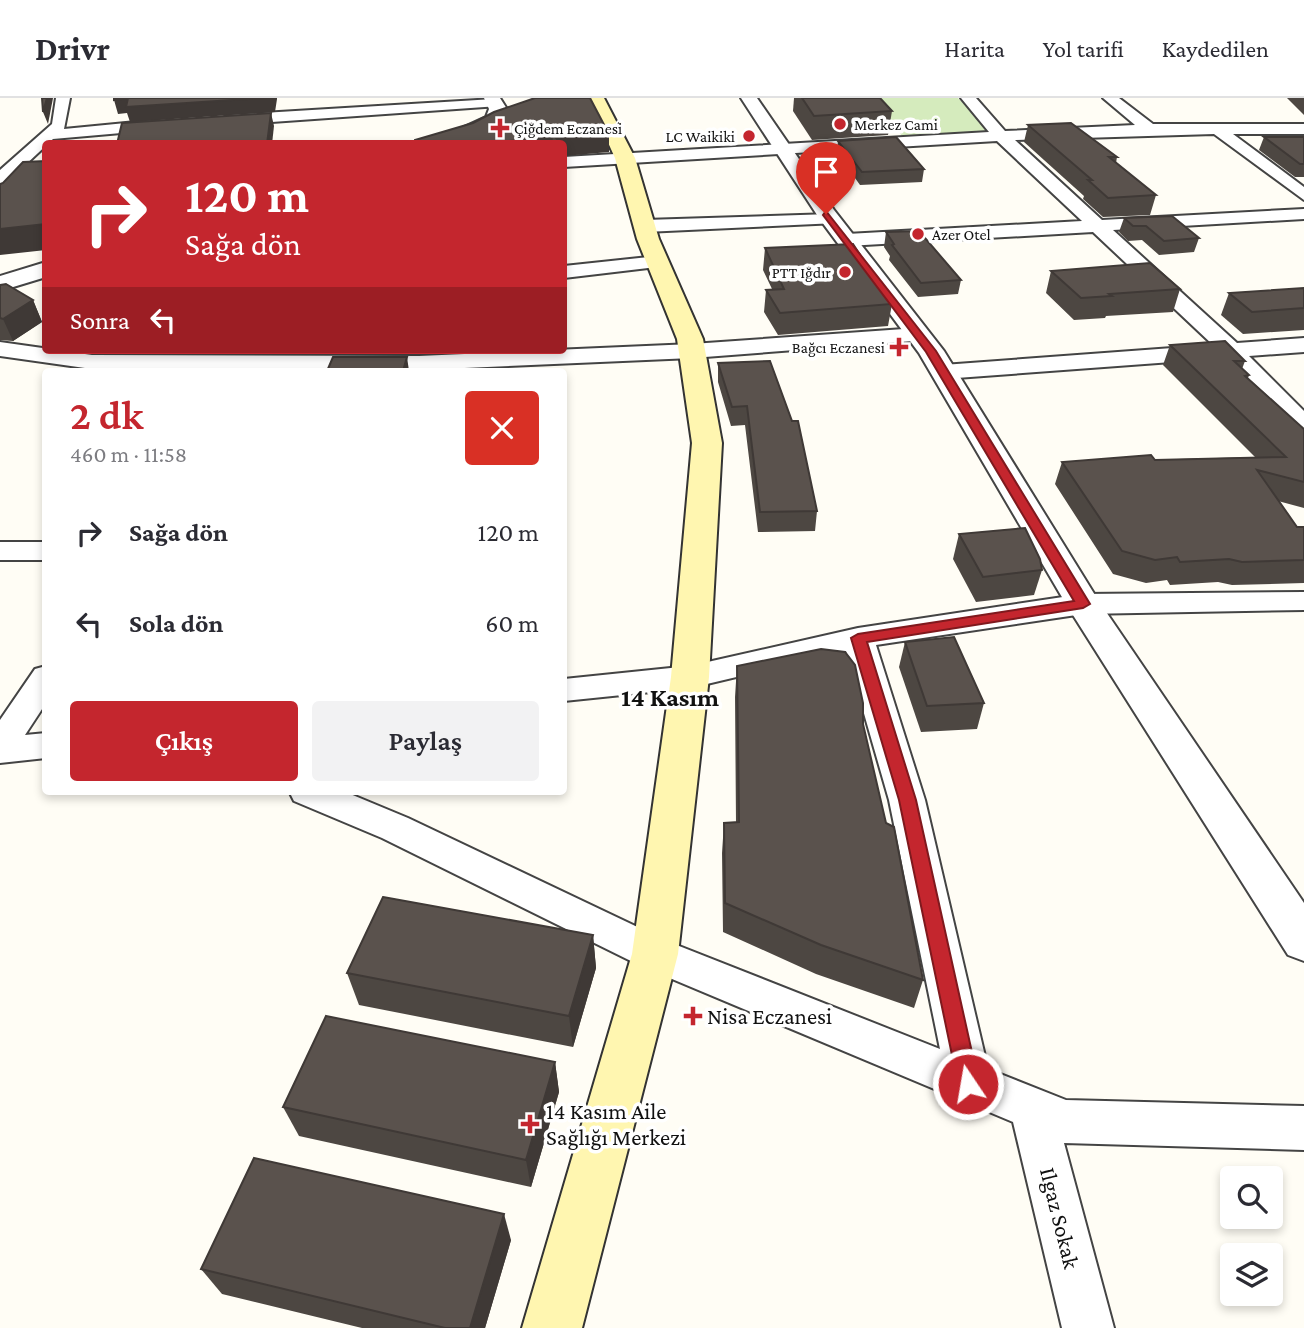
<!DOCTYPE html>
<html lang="tr">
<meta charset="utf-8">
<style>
body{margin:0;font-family:"Crimson Pro",serif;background:#f2f2f3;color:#2b2b33;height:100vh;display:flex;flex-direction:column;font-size:26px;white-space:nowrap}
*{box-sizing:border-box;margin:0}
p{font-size:23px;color:#7c7c81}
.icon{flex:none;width:38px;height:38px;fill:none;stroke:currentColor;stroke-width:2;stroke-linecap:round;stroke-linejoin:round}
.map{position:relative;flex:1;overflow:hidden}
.details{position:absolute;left:42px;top:270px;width:525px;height:427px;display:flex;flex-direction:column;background:#fff;border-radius:7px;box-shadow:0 4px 10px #0003}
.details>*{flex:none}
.hud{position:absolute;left:42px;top:42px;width:525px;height:214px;border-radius:7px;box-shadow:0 4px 10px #0003;background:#c4262e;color:#fff;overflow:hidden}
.fabs{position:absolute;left:1220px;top:1068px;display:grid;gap:14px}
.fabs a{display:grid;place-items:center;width:63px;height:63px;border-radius:7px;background:#fff;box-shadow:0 4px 10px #0003;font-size:35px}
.pin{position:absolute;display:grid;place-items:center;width:60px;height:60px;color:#fff;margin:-72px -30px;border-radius:50% 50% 50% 0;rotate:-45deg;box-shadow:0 0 7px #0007}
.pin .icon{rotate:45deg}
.me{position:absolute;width:77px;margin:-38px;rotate:348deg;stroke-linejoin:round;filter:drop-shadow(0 0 5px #0008)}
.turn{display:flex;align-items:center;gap:24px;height:147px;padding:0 28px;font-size:32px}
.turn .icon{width:91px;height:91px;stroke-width:2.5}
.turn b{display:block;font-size:49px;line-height:60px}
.then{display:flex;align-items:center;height:66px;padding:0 28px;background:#0003;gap:14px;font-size:26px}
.round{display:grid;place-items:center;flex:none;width:74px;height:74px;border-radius:7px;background:#f2f2f3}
.summary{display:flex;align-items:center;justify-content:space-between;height:119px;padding:0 28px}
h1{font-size:42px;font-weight:600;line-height:52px;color:#c4262e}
.primary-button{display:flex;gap:14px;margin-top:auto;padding:14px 28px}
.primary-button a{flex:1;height:80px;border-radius:7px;background:#c4262e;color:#fff;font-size:28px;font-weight:600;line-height:80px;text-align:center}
.primary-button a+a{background:#f2f2f3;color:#2b2b33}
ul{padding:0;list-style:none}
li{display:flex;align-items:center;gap:21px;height:91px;padding:0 28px}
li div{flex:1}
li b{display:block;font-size:26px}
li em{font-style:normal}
header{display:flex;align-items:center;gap:42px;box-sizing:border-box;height:98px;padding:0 35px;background:#fff;border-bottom:2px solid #e1e1e2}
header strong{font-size:33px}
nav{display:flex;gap:38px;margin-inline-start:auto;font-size:24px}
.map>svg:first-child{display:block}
.green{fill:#d5ebbd}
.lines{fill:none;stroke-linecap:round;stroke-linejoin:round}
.minor-casing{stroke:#444;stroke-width:4}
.tertiary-casing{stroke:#444;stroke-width:4}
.secondary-casing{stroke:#333;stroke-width:4}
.minor{fill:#fff;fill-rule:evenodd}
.tertiary{fill:#fff;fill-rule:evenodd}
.secondary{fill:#fff6b0;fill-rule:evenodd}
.wall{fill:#4d4742}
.shaded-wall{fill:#3f3936}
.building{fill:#5a524d;stroke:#3f3936;stroke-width:2}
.route{fill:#c4262e;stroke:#7f191e;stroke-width:2}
.poi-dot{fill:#c4262e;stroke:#fff;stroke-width:2.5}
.labels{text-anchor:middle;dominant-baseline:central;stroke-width:7;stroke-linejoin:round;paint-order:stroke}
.far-poi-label{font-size:16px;fill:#111;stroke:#fff;text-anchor:start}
.near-poi-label{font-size:23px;fill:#111;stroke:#fff;text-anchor:start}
.near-street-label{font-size:23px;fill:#111;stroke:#fff}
.district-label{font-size:26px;font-weight:bold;fill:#111;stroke:#fff}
</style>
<header>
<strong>Drivr</strong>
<nav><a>Harita</a><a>Yol tarifi</a><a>Kaydedilen</a></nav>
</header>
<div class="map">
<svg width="1304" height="1230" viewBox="0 0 1304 1230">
<rect width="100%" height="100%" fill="#fffdf5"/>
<path class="green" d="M872,0H958L991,35L902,38Z"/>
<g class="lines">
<defs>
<g id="minor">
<path d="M56,0H70L64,31L167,21L175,26L167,31L53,41L6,85L0,86V72L52,26Z"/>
<path d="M961,0H976L1005,33L1135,27L1103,0H1119L1153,26H1304V36H1233L1304,89V102L1214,36L1015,42L1102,122L1304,111V121L1113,132L1237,245L1304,240V254L1249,258L1304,313V334L1295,332L1226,260L943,281L935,279L932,274L943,267L1213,247L1093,134L847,148L838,142L847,136L1082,123L997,43L564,69V59L989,34Z"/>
<path d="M494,1L499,2V8L228,27L220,22L228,17Z"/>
<path d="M831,116L837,117L840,121L837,125L645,134L636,128L645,122Z"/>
<path d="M658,158L668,164L665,168L564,180V168Z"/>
<path d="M918,230L926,232L929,237L926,242L692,260L419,272L92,271L0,258V244L92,257L419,258L692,246Z"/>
<rect x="0" y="444" width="46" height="18"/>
<path d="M1304,494V512L1083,516L876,547L925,702L988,971L1066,1002L1304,1008V1052L1064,1045L1114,1230H1062L1013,1024L641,868L382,740L294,703L289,693H343L408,720L669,844L940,951L889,702L846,553L690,590L564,603V581L690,568L858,530L1083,496Z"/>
<path d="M46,568V605L25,637L46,635V660L0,665V622L35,571Z"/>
</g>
<g id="tertiary">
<path d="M484,0H500L507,11C496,42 456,46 427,46L486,19L489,11Z"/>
<path d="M741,0H757L834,112L944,253L1098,502L1304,805V863L1288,857L1066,506L919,255L819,120Z"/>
<path d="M46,164V179L0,193V178Z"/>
</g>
<path id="secondary" d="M588,0H604L635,60L659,141L703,241L722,345L709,579L678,856L582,1230H522L632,856L671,579L692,345L677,241L637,141L615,60Z"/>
</defs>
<use href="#minor" class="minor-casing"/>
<use href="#tertiary" class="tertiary-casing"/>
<use href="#secondary" class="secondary-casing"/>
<use href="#minor" class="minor"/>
<use href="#tertiary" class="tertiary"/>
<use href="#secondary" class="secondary"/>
</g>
<g class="wall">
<path d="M535,0L609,54L564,46H415L473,25Z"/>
<path d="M794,0H880L892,13L888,37L812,42L793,13Z"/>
<path d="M1287,0H1304V17Z"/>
<path d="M1028,27L1117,59L1116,65L1156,97L1150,117L1103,119L1083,101L1084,98L1024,44Z"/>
<path d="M1264,39H1304V79H1295L1259,52Z"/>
<path d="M838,43L924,71L922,84L860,87L837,55Z"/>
<path d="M1124,120L1199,140L1194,154L1159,157L1142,142L1128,143L1119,134Z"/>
<path d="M886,134L961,182L958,196L918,199L889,162L890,158L884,149Z"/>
<path d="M765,150L892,206L888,228L778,237L764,214L766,192L772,191L763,172Z"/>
<path d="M1051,173L1180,191L1173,214L1106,218L1105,220L1074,222L1046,195Z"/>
<path d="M0,187L33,202L42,224L13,243L0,242Z"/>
<path d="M1304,190V232L1243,236L1221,217L1229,195Z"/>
<path d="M1170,247L1245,263L1242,271L1249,277L1248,280L1304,331V410L1278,403L1297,429H1304V485L1232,487L1218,484L1170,487L1167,482L1146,485L1113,476L1055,386L1062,364L1255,359L1163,267Z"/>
<path d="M84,252H154L152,255L84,253Z"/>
<path d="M311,252H435H416L415,255H311Z"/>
<path d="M718,265L817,413L815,433L758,434L745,327L731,328L718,284Z"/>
<path d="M959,436L1042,472L1034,497L976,504L953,461Z"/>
<path d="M905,544L984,605L977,631L921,634L899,569Z"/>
<path d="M737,568L863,626L923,882L914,910L816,876L723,834L722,755L724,725L736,724L735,599Z"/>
<path d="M593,837L596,870L573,949L359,907L347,875Z"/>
<path d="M555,964L559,994L531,1089L299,1038L283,1009Z"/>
<path d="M511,1142L485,1230H362L222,1196L201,1171Z"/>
</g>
<g class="shaded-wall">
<path d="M47,0H53L48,26L43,14Z"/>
<path d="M128,0H277V1L275,14L130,24L127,15L118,16L114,2Z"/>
<path d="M271,15L274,28L272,46H267Z"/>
<path d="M552,33L553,46H532L531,42Z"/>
<path d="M609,36V54L564,58V46H556V40Z"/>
<path d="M46,126V152L0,157V131Z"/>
<path d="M33,202L42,224L13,243L3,221Z"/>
<path d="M407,259L409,273H403Z"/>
<path d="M593,837L596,870L573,949L569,918Z"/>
<path d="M555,964L559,994L531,1089L526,1062Z"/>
<path d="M504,1116L511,1142L485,1230H470Z"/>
</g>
<g class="building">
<path d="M42,0H47L43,14Z"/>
<path d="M114,0H263L126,9L128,0L114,2Z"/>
<path d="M535,0H590L609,36L556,40L552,33L531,42L445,46H415V42L473,25L494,14Z"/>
<path d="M802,0H880L892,13L814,18Z"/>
<path d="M271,15L267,46H117L122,25Z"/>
<path d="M1071,25L1117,59H1109L1156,97L1108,100L1088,82H1092L1028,27Z"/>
<path d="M896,39L924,71L862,74L838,43Z"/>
<path d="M1264,39H1304V66H1300Z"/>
<path d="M46,63V126L0,131V86L3,85L23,64Z"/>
<path d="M1172,118L1199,140L1164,143L1146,128H1133L1124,120Z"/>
<path d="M919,133L961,182L921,185L892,147L894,146L886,134Z"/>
<path d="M853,146L892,206L780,215L766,192L784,191L765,150Z"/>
<path d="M1150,165L1180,191L1109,196L1112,198L1081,200L1051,173Z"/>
<path d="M6,186L33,202L3,221L0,220V187Z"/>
<path d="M1304,190V210L1252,214L1229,195Z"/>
<path d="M1225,243L1245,263H1234L1249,277L1245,278L1304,331V384L1257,372L1297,429H1304V462L1242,464L1229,461L1180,464L1177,459L1155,462L1122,453L1062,364L1151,357L1155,362L1286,359L1170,247Z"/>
<path d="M333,259H407L403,273H327Z"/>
<path d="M770,263L792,323H798L817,413L760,414L747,308L732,309L718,265Z"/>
<path d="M1025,430L1040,461L1042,472L983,479L959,436Z"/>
<path d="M954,539L984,605L927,608L905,544Z"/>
<path d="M821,551L845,554L855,567L863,605V626L886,725L894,729L923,882L821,847L725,805L724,725L739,724L737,568Z"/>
<path d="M383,799L593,837L569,918L347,875Z"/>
<path d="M326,918L555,964L526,1062L283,1009Z"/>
<path d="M254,1060L504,1116L470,1230H445L201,1171Z"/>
</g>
<path class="route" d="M826,113L936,253L1090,506L1083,510L867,544L916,702L979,986L976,993L968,996L961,993L958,986L899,702L851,540L858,536L1074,503L926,254L823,117Z"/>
<g class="poi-dot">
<circle cx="840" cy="26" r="7"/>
<path d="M496.5 19.5h7v7h7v7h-7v7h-7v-7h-7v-7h7z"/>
<circle cx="749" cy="38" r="7"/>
<circle cx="918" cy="136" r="7"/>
<circle cx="845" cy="174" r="7"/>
<path d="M895.5 238.5h7v7h7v7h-7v7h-7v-7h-7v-7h7z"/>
<path d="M689.5 907.5h7v7h7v7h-7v7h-7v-7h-7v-7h7z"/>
<path d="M526.5 1015.5h7v7h7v7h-7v7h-7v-7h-7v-7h7z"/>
</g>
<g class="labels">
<g class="far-poi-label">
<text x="854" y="26">Merkez Cami</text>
<text x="514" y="30">Çiğdem Eczanesi</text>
<text x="735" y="38" text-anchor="end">LC Waikiki</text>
<text x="932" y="136">Azer Otel</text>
<text x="831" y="174" text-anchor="end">PTT Iğdır</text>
<text x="885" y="249" text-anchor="end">Bağcı Eczanesi</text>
</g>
<g class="near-poi-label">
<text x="707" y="918">Nisa Eczanesi</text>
<text x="546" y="1013">14 Kasım Aile<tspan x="546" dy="26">Sağlığı Merkezi</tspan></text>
</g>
<g class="near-street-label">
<text transform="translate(1060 1120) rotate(76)">Ilgaz Sokak</text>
</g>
<g class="district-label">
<text x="670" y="599">14 Kasım</text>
</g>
</g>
</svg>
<div class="fabs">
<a><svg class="icon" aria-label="search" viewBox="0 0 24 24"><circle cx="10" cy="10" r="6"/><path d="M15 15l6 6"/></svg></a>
<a><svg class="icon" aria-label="layers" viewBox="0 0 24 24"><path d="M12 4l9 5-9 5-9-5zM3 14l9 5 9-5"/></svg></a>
</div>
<div class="pin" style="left:826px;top:116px;background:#d93025"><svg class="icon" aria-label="arrive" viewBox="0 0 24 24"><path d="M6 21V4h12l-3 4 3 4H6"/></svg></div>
<svg class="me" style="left:968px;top:986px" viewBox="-20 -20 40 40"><circle r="17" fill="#c4262e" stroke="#fff" stroke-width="3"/><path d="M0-11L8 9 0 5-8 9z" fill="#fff"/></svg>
<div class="hud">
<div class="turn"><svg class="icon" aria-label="right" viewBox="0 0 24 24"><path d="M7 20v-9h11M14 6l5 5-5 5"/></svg><div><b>120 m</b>Sağa dön</div></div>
<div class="then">Sonra<svg class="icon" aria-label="left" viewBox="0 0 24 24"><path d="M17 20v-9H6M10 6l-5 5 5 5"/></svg></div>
</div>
<section class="details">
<div class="summary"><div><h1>2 dk</h1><p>460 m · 11:58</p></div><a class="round" style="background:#d93025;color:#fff"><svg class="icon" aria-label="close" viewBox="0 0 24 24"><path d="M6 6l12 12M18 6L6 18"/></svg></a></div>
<ul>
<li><svg class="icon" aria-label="right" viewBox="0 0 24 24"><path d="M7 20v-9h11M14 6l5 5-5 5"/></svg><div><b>Sağa dön</b></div><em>120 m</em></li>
<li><svg class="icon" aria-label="left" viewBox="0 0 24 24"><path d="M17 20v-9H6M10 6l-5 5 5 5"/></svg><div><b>Sola dön</b></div><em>60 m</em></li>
</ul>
<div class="primary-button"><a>Çıkış</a><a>Paylaş</a></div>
</section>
</div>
